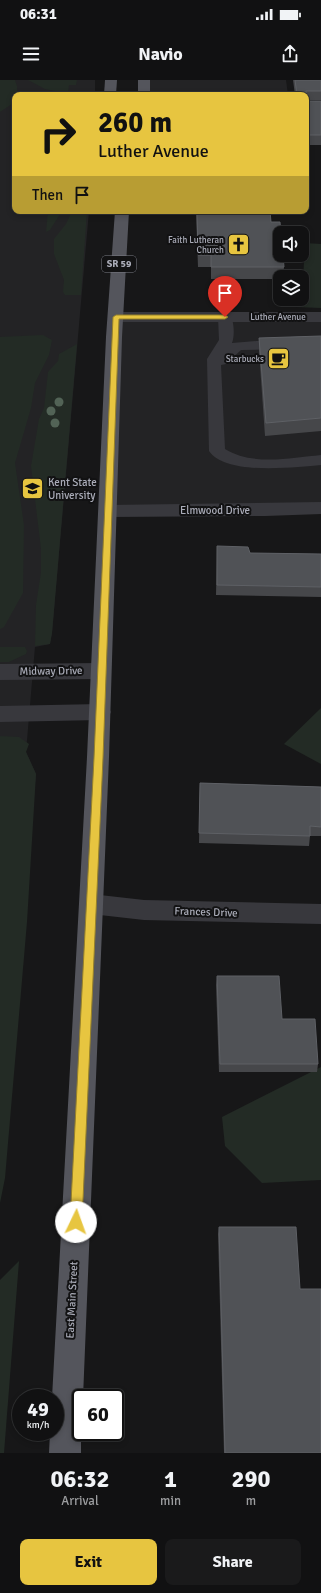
<!DOCTYPE html>
<style>
body{margin:0;font-family:Signika,sans-serif;background:#1a1a1b;color:#f1f3f6;height:100vh;display:flex;flex-direction:column;font-size:15px;white-space:nowrap}
*{box-sizing:border-box;margin:0}
p{font-size:13px;color:#9c9d9f}
.icon{flex:none;width:22px;height:22px;fill:none;stroke:currentColor;stroke-width:2;stroke-linecap:round;stroke-linejoin:round}
.map{position:relative;height:1373px;overflow:hidden}
.side{display:flex;flex-direction:column;background:#111112;flex:1}
.side>*{flex:none}
.top-card{position:absolute;left:12px;top:12px;width:297px;height:122px;border-radius:8px;box-shadow:0 2px 6px #0003,0 0 0 1px #303132;background:#e7c540;color:#111;overflow:hidden}
.controls{position:absolute;left:273px;top:146px;display:grid;gap:8px}
.controls a{display:grid;place-items:center;width:36px;height:36px;border-radius:8px;background:#111112;box-shadow:0 2px 6px #0003,0 0 0 1px #303132;font-size:20px}
.speed{position:absolute;left:12px;top:1309px;display:flex;gap:8px;font-size:20px;font-weight:700;text-align:center}
.speed>*{display:grid;place-content:center;width:52px;height:52px;border-radius:50%;background:#111112;box-shadow:0 2px 6px #0003,0 0 0 1px #303132;line-height:1}
.speed small{font-size:10px;font-weight:400}
.speed .limit{border:2px solid #111;border-radius:6px;background:#fff;color:#111}
.pin{position:absolute;display:grid;place-items:center;width:34px;height:34px;color:#fff;margin:-41px -17px;border-radius:50% 50% 50% 0;rotate:-45deg;box-shadow:0 0 4px #0007}
.pin .icon{rotate:45deg}
.me{position:absolute;width:44px;margin:-22px;rotate:3deg;stroke-linejoin:round;filter:drop-shadow(0 0 3px #0008)}
.turn{display:flex;align-items:center;gap:14px;height:84px;padding:0 20px;font-size:18px}
.turn .icon{width:52px;height:52px;stroke-width:2.5}
.turn b{display:block;font-size:28px;line-height:34px}
.then{display:flex;align-items:center;height:38px;padding:0 20px;background:#0003;gap:8px;font-size:15px}
.eta{display:flex;justify-content:space-evenly;align-items:center;height:68px;text-align:center}
.eta b{font-size:24px;font-weight:800;line-height:28px}
.primary-button{display:flex;gap:8px;margin-top:auto;padding:8px 20px}
.primary-button a{flex:1;height:46px;border-radius:8px;background:#e7c540;color:#111;font-size:16px;font-weight:800;line-height:46px;text-align:center}
.primary-button a+a{background:#1a1a1b;color:#f1f3f6}
.status{display:flex;justify-content:space-between;align-items:center;height:28px;padding:0 20px;background:#111112;direction:ltr}
.status svg{height:11px;fill:currentColor}
header{display:flex;justify-content:space-between;align-items:center;height:52px;padding:0 20px;background:#111112;font-size:18px;font-weight:800}
.map>svg:first-child{display:block}
.built{fill:#232325}
.green{fill:#232b25}
.lines{fill:none;stroke-linecap:round;stroke-linejoin:round}
.service{fill:#38383d;fill-rule:evenodd}
.minor{fill:#38383d;fill-rule:evenodd}
.primary{fill:#54555c;fill-rule:evenodd}
.tree{fill:#526356}
.wall{fill:#46474a}
.building{fill:#505256;stroke:#5e6065}
.route{fill:#e7c540;stroke:#96802a}
.labels{text-anchor:middle;dominant-baseline:central;stroke-width:4;stroke-linejoin:round;paint-order:stroke}
.far-poi-label{font-size:9px;fill:#aaacb8;stroke:#121213;text-anchor:end}
.far-street-label{font-size:9px;fill:#aaacb8;stroke:#121213}
.shield{fill:#121213;stroke:#7c7e86;stroke-width:1}
.shield-label{font-size:10px;font-weight:bold;fill:#aaacb8}
.poi-label{font-size:11px;fill:#aaacb8;stroke:#121213;text-anchor:start}
.street-label{font-size:11px;fill:#aaacb8;stroke:#121213}
</style>
<div class="status"><b>06:31</b><svg viewBox="0 0 49 12"><path d="M0 12V9h3v3zM5 12V6h3v6zM10 12V3h3v9zM15 12V0h3v12zM26 1h20v11H26zM47 4h2v5h-2z"/></svg></div>
<header><svg class="icon" aria-label="menu" viewBox="0 0 24 24"><path d="M4 6h16M4 12h16M4 18h16"/></svg>Navio<svg class="icon" aria-label="share" viewBox="0 0 24 24"><path d="M12 15V3M7 8l5-5 5 5M5 13v7h14v-7"/></svg></header>
<div class="map">
<svg width="321" height="1373" viewBox="0 0 321 1373">
<rect width="100%" height="100%" fill="#171718"/>
<g class="built">
<path d="M0,0H95V15H15V131H89L52,553L50,564L35,567L26,672L36,694L0,1089Z"/>
<path d="M144,0H286L288,15H144Z"/>
<path d="M116,237H321V428L109,431Z"/>
</g>
<g class="green">
<path d="M0,0H15L17,6V15H15V22L0,32Z"/>
<path d="M28,0H77L76,5H69L68,14L45,9Z"/>
<path d="M48,131H62L50,150L46,152Z"/>
<path d="M72,131H87L81,215H65L63,212L64,200L54,174V159L66,144Z"/>
<path d="M305,163L321,164V228L296,227L298,219H302Z"/>
<path d="M43,255L52,260L49,275L35,303L31,328L15,383L24,445L23,513L4,547L0,549V257Z"/>
<path d="M77,264L52,553L50,564L35,566L36,525L41,492V469L31,386L39,339L44,328L48,292L58,281L59,274Z"/>
<path d="M0,567H25L27,571L26,574L9,582H0Z"/>
<path d="M321,628V684L284,664Z"/>
<path d="M0,656L19,657L29,664L26,672L36,694L27,842L5,1098L0,1123Z"/>
<path d="M321,987V1100L262,1103L225,1066L222,1037Z"/>
<path d="M19,1181L4,1373H0V1200Z"/>
</g>
<g class="lines">
<path class="service" d="M225,233L230,234C234,241 235,255 232,263L268,260H321V268L241,270L226,284L221,285L225,369C252,386 291,378 321,375V385C295,387 226,396 209,371L207,279L219,260L218,237L220,234Z"/>
<g class="minor">
<path d="M116,232H321V242H116L110,240L108,237L110,234Z"/>
<path d="M321,422V434L265,436L109,437L102,435L100,431L102,427L109,425Z"/>
<path d="M101,583L108,586L111,591L108,596L101,599L0,600V584Z"/>
<path d="M100,624L108,626L111,632L108,638L100,640L0,642V626Z"/>
<path d="M91,814L144,820L321,824V844L144,840L91,834L83,831L79,824L83,817Z"/>
</g>
<g class="primary">
<path d="M105,0H117L116,15H104Z"/>
<rect x="138" y="0" width="12" height="15"/>
<path d="M115,131H129L122,257L109,677L83,1318H81V1373H49L50,1352H55V1318H52L87,677L106,257Z"/>
</g>
</g>
<g class="tree">
<circle cx="59" cy="322" r="4.5"/>
<circle cx="51" cy="331" r="4.5"/>
<circle cx="55" cy="343" r="4.5"/>
</g>
<g class="wall">
<path d="M293,0H321V20H306V15H295Z"/>
<rect x="306" y="21" width="15" height="44"/>
<path d="M196,131H270L271,142L284,187L283,197H280V199H211V187H198Z"/>
<path d="M321,256V351L265,356L259,271V258Z"/>
<path d="M217,466L250,473L321,474V517L216,515Z"/>
<path d="M200,703L321,707V756H310L309,766L199,763Z"/>
<path d="M217,896L282,939L318,984L317,992H219L216,905Z"/>
<path d="M219,1147L300,1209L321,1373H224L218,1154Z"/>
</g>
<g class="building">
<path d="M295,0H321V11H306V15H297Z"/>
<rect x="306" y="21" width="15" height="34"/>
<path d="M197,131H270L271,142H280L281,153H280V175H283L284,187H211V175H198Z"/>
<path d="M321,256V338L266,343L259,258Z"/>
<path d="M217,466L248,467L250,473L321,474V507L217,505Z"/>
<path d="M200,703L321,707V747L310,746V756L199,753Z"/>
<path d="M217,896H279L282,939H315L318,984H220Z"/>
<path d="M219,1147H296L300,1209H321V1373H225Z"/>
</g>
<path class="route" d="M116,235H225L228,237L225,239H119L103,678L82,1142L80,1146L76,1148L72,1146L70,1142L94,678L113,237Z"/>
<defs>
<symbol id="church-square" viewBox="-11 -11 22 22"><rect x="-9" y="-9" width="18" height="18" rx="4" fill="#e7c540" stroke="#121213"/><path d="M-1.2-6h2.4v3.5h3.3v2.4h-3.3V6h-2.4V-.1h-3.3v-2.4h3.3Z" fill="#111"/></symbol>
<symbol id="cafe-square" viewBox="-11 -11 22 22"><rect x="-9" y="-9" width="18" height="18" rx="4" fill="#e7c540" stroke="#121213"/><path d="M-5.5-4.5H6V0H3Q3 3.5 0 3.5H-2.5Q-5.5 3.5-5.5 0ZM3-3.2v2h1.7v-2ZM-6 4.5H4V6H-6Z" fill="#111"/></symbol>
<symbol id="university-square" viewBox="-11 -11 22 22"><rect x="-9" y="-9" width="18" height="18" rx="4" fill="#e7c540" stroke="#121213"/><path d="M0-5L7-2L0 1L-7-2ZM-4 1L0 2.5L4 1V4Q0 6-4 4Z" fill="#111"/></symbol>
</defs>
<g fill-rule="evenodd">
<use href="#church-square" x="226" y="152" width="25" height="25"/>
<use href="#cafe-square" x="266" y="266" width="25" height="25"/>
<use href="#university-square" x="20" y="396" width="25" height="25"/>
</g>
<g class="labels">
<g class="far-poi-label">
<text x="224" y="160">Faith Lutheran<tspan x="224" dy="10">Church</tspan></text>
<text x="264" y="279">Starbucks</text>
</g>
<g class="far-street-label">
<text x="278" y="237">Luther Avenue</text>
</g>
<rect class="shield" x="102" y="176" width="34" height="16" rx="3"/>
<g class="shield-label">
<text x="119" y="184">SR 59</text>
</g>
<g class="poi-label">
<text x="48" y="402">Kent State<tspan x="48" dy="13">University</tspan></text>
</g>
<g class="street-label">
<text x="215" y="430">Elmwood Drive</text>
<text transform="translate(51 591) rotate(-1)">Midway Drive</text>
<text transform="translate(206 832) rotate(2)">Frances Drive</text>
<text transform="translate(72 1220) rotate(-87)">East Main Street</text>
</g>
</g>
</svg>
<div class="controls">
<a><svg class="icon" aria-label="sound" viewBox="0 0 24 24"><path d="M4 9h4l5-4v14l-5-4H4zM17 9q2 3 0 6"/></svg></a>
<a><svg class="icon" aria-label="layers" viewBox="0 0 24 24"><path d="M12 4l9 5-9 5-9-5zM3 14l9 5 9-5"/></svg></a>
</div>
<div class="speed"><div>49<small>km/h</small></div><div class="limit">60</div></div>
<div class="pin" style="left:225px;top:237px;background:#d93025"><svg class="icon" aria-label="arrive" viewBox="0 0 24 24"><path d="M6 21V4h12l-3 4 3 4H6"/></svg></div>
<svg class="me" style="left:76px;top:1142px" viewBox="-20 -20 40 40"><circle r="19" fill="#fff"/><path d="M0-13L10 11 0 6-10 11z" fill="#e7c540"/></svg>
<div class="top-card">
<div class="turn"><svg class="icon" aria-label="right" viewBox="0 0 24 24"><path d="M7 20v-9h11M14 6l5 5-5 5"/></svg><div><b>260 m</b>Luther Avenue</div></div>
<div class="then">Then<svg class="icon" aria-label="arrive" viewBox="0 0 24 24"><path d="M6 21V4h12l-3 4 3 4H6"/></svg></div>
</div>
</div>
<section class="side">
<div class="eta">
<div><b>06:32</b><p>Arrival</p></div>
<div><b>1</b><p>min</p></div>
<div><b>290</b><p>m</p></div>
</div>
<div class="primary-button"><a>Exit</a><a>Share</a></div>
</section>
